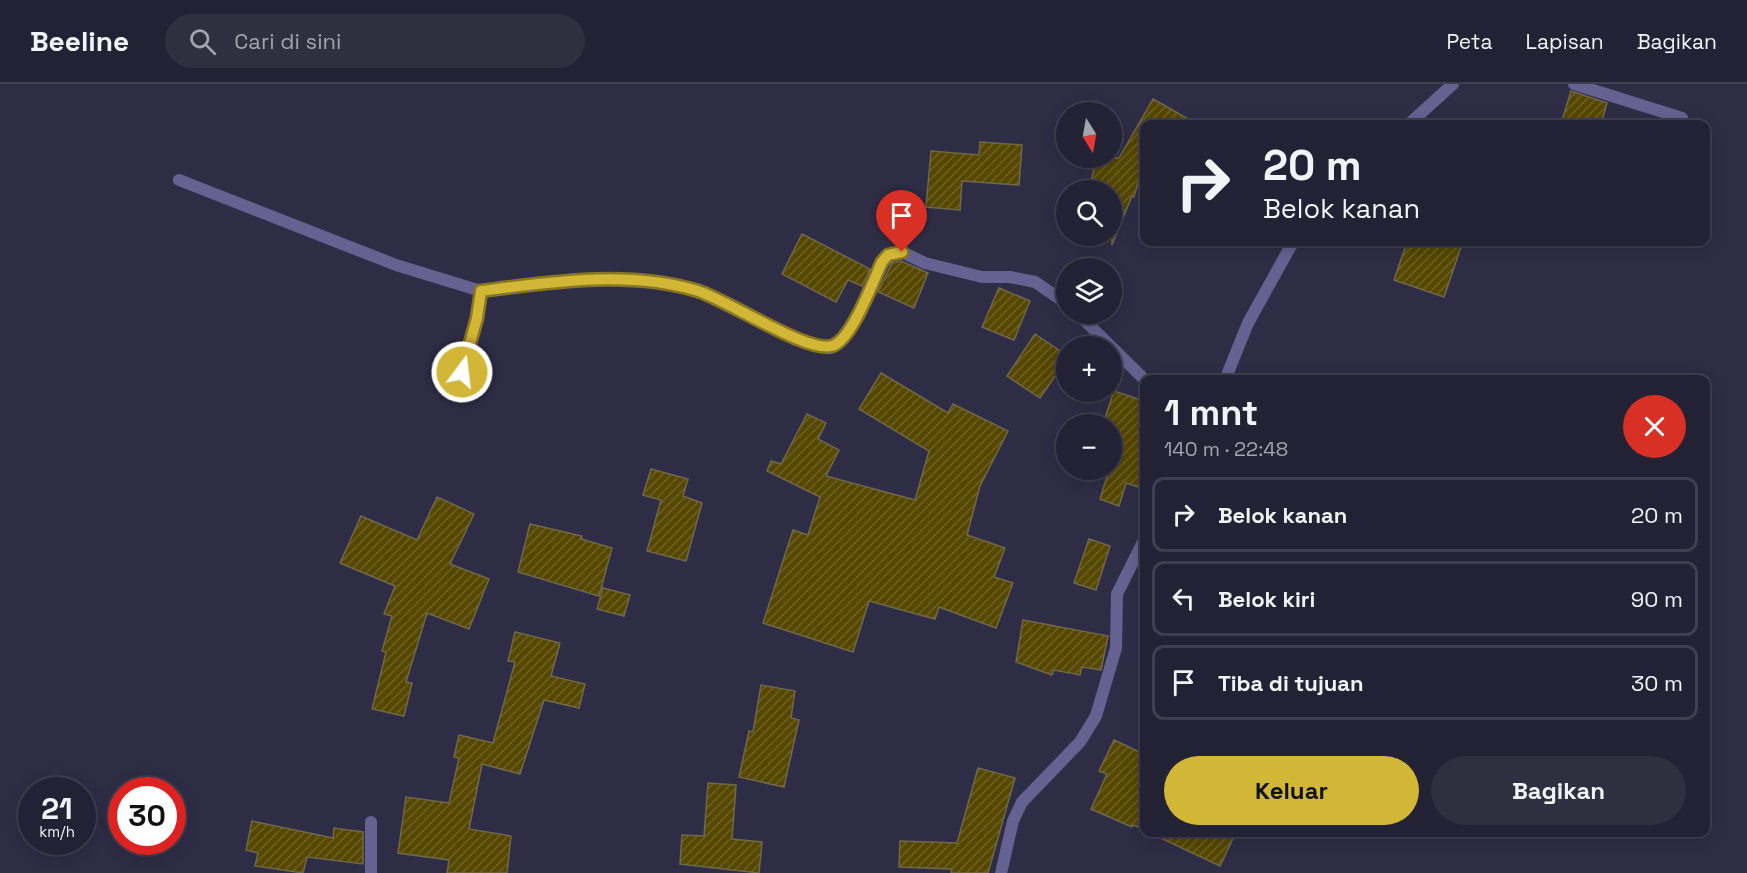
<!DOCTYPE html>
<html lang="id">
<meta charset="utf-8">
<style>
body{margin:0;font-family:"Space Grotesk",sans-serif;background:#2f2f40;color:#f1f3f6;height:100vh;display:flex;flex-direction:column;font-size:22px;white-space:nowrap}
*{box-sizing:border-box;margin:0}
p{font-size:20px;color:#a3a4ac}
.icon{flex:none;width:33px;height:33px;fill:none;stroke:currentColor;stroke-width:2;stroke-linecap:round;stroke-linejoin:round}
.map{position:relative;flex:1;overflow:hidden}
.sheet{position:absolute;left:1140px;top:291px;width:570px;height:462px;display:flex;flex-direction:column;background:#232234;border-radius:12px;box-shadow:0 3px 15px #0003,0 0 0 2px #403f4f}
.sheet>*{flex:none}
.guide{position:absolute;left:1140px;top:36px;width:570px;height:126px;border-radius:12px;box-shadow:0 3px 15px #0003,0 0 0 2px #403f4f;background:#232234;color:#f1f3f6;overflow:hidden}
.needle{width:39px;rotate:169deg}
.tools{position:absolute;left:1056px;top:18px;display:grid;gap:12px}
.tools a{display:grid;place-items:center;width:66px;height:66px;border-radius:50%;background:#232234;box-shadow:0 3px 15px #0003,0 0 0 2px #403f4f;font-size:30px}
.speed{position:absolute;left:18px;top:693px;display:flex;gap:12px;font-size:30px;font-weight:700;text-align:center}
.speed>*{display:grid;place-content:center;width:78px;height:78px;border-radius:50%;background:#232234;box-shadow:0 3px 15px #0003,0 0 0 2px #403f4f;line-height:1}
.speed small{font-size:15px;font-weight:400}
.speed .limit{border:9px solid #d22;background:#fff;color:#111}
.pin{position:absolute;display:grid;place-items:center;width:51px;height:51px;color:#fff;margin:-62px -26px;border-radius:50% 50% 50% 0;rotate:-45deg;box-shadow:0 0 6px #0007}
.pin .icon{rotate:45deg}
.me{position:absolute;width:66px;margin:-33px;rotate:15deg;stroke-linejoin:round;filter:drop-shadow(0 0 4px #0008)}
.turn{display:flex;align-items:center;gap:21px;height:126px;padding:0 24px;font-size:27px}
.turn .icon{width:78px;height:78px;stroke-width:2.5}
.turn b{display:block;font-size:42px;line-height:51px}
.round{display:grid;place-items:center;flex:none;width:63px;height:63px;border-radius:32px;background:#2f2f40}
.summary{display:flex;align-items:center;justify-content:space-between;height:102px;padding:0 24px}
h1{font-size:36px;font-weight:700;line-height:45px}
.button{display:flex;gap:12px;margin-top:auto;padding:12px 24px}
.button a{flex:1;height:69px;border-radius:36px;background:#d2b635;color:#111;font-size:24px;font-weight:700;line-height:69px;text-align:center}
.button a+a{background:#2f2f40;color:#f1f3f6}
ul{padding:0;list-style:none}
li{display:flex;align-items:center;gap:18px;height:75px;margin:0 12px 9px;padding:0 12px;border:3px solid #403f4f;border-radius:12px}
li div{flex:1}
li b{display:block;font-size:22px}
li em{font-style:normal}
header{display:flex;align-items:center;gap:36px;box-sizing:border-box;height:84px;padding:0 30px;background:#232234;border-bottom:2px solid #403f4f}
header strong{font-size:28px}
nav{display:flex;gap:33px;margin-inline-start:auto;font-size:21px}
.search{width:420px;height:54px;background:#2f2f40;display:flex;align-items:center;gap:15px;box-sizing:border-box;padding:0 21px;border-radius:33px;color:#a3a4ac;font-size:22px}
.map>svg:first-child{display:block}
.building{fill:url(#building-hatch);stroke:#6f684a;stroke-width:1.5}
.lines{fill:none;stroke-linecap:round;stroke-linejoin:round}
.minor{stroke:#656291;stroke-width:12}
.route-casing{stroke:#887622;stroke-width:15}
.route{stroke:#d2b635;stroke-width:10}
</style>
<header>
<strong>Beeline</strong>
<div class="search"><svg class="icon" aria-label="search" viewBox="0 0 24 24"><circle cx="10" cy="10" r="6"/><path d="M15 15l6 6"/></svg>Cari di sini</div>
<nav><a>Peta</a><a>Lapisan</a><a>Bagikan</a></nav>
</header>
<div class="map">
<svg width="1747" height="789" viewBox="0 0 1747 789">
<defs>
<pattern id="building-hatch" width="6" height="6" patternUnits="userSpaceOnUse" patternTransform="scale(1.5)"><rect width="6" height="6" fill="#554700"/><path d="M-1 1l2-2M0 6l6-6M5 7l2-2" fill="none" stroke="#6c6025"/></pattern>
</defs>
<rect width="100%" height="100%" fill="#2f2d46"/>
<g class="building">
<path d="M1571,7L1607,19L1601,40H1561Z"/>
<path d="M1153,15L1197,40H1144V77L1134,113L1132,112L1112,161V106L1090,101L1097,74H1119Z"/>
<path d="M980,58L1022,61L1019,101L962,97L960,126L926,123L931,67L979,71Z"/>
<path d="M802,150L870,185L862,202L848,196L836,218L782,190Z"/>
<path d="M1407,158H1445L1461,163L1444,213L1394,196Z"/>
<path d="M901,177L928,189L914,224L878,208L892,179Z"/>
<path d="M999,204L1030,217L1014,256L982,243Z"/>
<path d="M1035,250L1066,271V276L1040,314L1007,292Z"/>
<path d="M881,289L948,329L953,320L1008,347L980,402L967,451L1005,464L994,493L1013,499L996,544L939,523L935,535L869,517L853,568L763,539L793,446L808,451L820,413L767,387L771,377L781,380L807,330L826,339L818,355L839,366L826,392L915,416L929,367L859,325Z"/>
<path d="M1114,307L1144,317V405L1126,399L1119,422L1100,415L1109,386H1112V340H1103Z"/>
<path d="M651,385L688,395L683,412L702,419L686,477L647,467L661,416L643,411Z"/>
<path d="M437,413L474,430L450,480L489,495L469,545L427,529L406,598L412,599L404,632L372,625L386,568L382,567L392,532L384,530L395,502L340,479L361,432L417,456Z"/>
<path d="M530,440L582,452L581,455L612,464L599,512L518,488Z"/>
<path d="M1089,455L1110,462L1096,506L1074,499Z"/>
<path d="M603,504L630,511L624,532L597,525Z"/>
<path d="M1023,536L1108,552L1101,586L1082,583L1080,591L1054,586L1052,591L1016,578Z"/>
<path d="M515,548L560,559L551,592L585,600L579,624L544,616L520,690L482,680L469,745L511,752L507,789H447L449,776L398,769L406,713L449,719L459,674L454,673L459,651L493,659L515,578L508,577Z"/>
<path d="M761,601L795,607L791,634L799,636L784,703L739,693L749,647L753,648Z"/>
<path d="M1114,656L1144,670V745L1133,741L1132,743L1091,725L1107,690L1099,687Z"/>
<path d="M978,684L1015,694L988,789H951L952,785L899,783L900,757L957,759Z"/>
<path d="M708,699L736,701L732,755L762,758L759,789L680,780L682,751L704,752Z"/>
<path d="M252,737L333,754L334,744L363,748V780L307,773L303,789L255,782L258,769L246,766Z"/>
<path d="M1148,748H1236L1220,782Z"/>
</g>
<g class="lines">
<g class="minor">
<path d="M1574,0L1682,34"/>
<path d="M1409,40L1453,0"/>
<path d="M179,96L396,181L481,207"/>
<path d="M1078,230L1145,296"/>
<path d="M462,288L477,233L481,207C551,199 629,186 698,207C729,217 807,269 832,262C852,256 872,198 882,178L888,171L902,168L925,179L982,193H1010L1035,198L1066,219"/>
<path d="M1225,296L1248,239L1293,158"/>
<path d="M371,738V789"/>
<path d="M1001,789L1013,737L1022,718L1080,658L1096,632L1116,564L1117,510L1144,456"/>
</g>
</g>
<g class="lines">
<defs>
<path id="route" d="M462,288L477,234L481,207C551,198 629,186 698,207C729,217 807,269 832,262C852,256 873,197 882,178L888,171L902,168"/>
</defs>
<use href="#route" class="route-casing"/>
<use href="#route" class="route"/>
</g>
</svg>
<div class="tools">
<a><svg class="needle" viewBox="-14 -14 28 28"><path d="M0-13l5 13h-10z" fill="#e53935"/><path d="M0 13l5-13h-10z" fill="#a3a4ac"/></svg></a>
<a><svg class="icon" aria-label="search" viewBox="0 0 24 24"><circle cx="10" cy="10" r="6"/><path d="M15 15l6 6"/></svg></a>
<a><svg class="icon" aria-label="layers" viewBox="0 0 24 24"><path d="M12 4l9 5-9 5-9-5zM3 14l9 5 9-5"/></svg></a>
<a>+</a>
<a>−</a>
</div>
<div class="speed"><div>21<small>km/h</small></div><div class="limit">30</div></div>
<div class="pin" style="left:902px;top:168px;background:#d93025"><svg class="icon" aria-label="arrive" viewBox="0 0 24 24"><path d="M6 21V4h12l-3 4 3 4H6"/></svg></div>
<svg class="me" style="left:462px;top:288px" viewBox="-20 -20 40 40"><circle r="17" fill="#d2b635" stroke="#fff" stroke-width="3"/><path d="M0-11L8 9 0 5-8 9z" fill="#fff"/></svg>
<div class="guide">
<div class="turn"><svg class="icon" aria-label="right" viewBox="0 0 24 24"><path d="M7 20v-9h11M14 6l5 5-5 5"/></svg><div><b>20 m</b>Belok kanan</div></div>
</div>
<section class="sheet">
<div class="summary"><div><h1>1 mnt</h1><p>140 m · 22:48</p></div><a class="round" style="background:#d93025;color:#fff"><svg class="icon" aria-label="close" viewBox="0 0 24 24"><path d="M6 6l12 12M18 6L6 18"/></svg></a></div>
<ul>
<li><svg class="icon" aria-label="right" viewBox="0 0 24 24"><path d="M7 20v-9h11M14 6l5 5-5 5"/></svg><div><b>Belok kanan</b></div><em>20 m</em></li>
<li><svg class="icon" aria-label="left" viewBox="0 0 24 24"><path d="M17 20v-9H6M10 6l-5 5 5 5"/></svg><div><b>Belok kiri</b></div><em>90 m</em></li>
<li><svg class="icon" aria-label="arrive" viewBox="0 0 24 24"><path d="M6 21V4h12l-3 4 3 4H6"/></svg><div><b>Tiba di tujuan</b></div><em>30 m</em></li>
</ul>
<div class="button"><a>Keluar</a><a>Bagikan</a></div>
</section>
</div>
